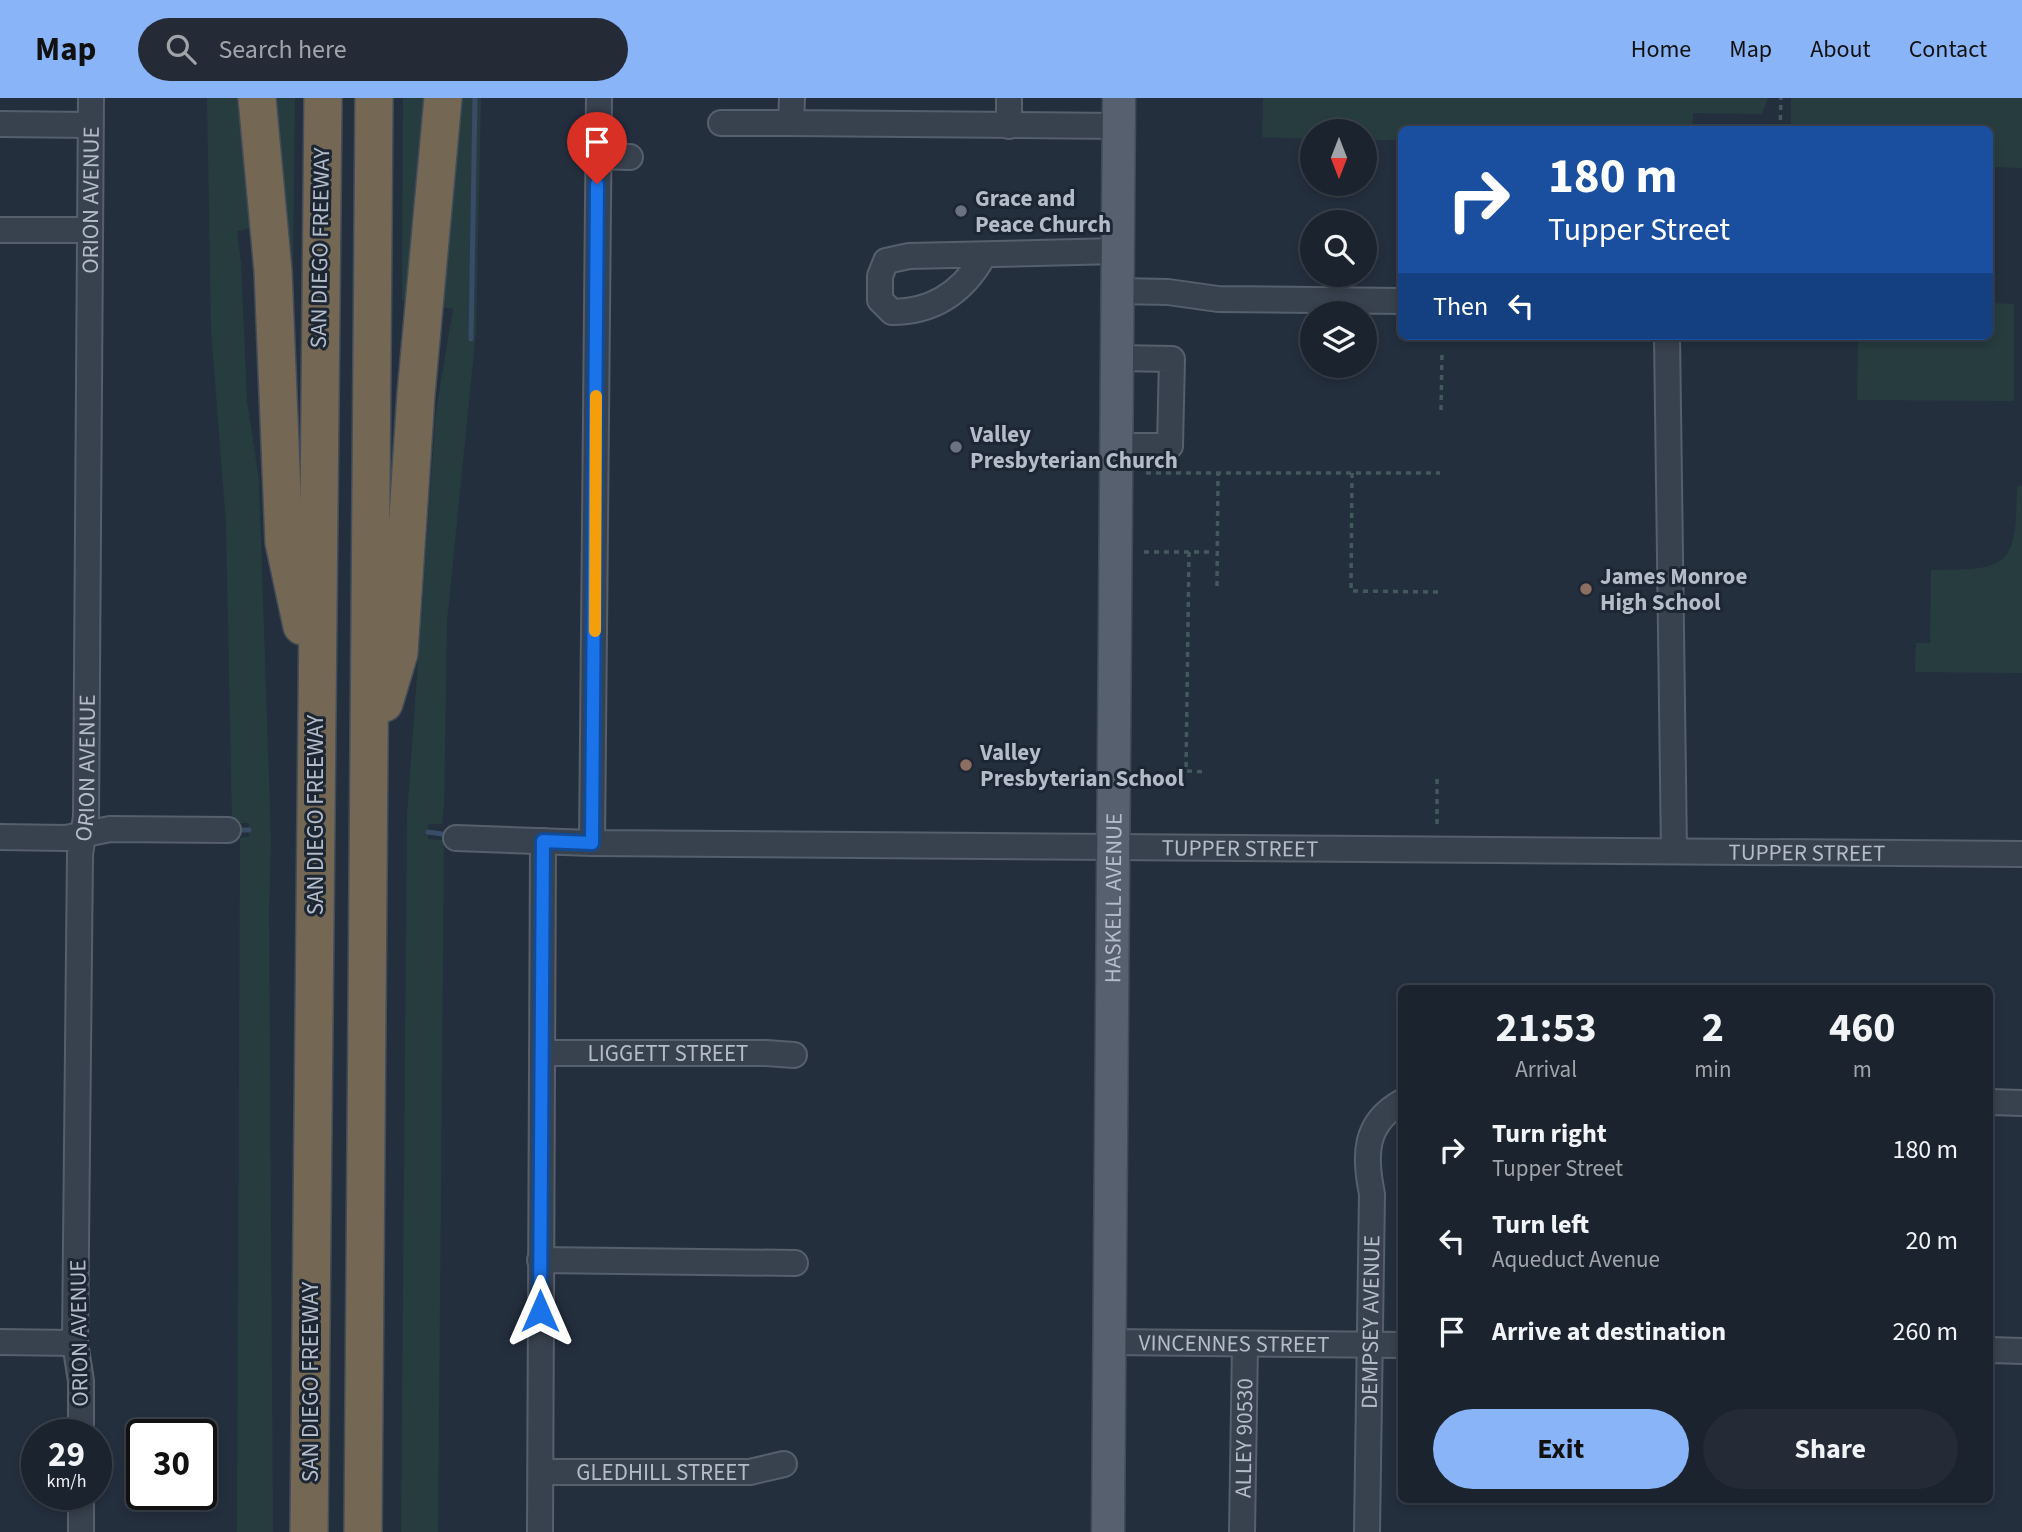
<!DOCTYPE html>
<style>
body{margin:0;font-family:"Source Sans 3",sans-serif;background:#242b36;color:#f1f3f6;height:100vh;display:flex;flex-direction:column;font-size:26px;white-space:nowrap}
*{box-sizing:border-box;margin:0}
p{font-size:23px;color:#a0a4aa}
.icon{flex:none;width:38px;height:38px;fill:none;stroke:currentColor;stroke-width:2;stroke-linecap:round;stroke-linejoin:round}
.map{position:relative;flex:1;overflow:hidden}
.drawer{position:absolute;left:1398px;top:887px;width:595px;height:518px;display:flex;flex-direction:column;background:#1b232e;border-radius:10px;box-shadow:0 4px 10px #0003,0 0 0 2px #39404a}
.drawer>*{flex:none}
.guide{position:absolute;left:1398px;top:28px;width:595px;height:214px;border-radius:10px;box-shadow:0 4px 10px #0003,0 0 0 2px #39404a;background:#1a4fa0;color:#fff;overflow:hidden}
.needle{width:46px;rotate:180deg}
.fabs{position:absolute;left:1300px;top:21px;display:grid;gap:14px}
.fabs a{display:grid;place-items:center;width:77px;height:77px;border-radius:50%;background:#1b232e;box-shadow:0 4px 10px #0003,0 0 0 2px #39404a;font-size:35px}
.speed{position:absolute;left:21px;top:1321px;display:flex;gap:14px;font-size:35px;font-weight:700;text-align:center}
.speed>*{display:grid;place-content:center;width:91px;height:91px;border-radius:50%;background:#1b232e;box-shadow:0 4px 10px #0003,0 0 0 2px #39404a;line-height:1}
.speed small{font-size:18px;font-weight:400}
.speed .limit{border:4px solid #111;border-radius:10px;background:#fff;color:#111}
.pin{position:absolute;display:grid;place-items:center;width:60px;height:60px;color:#fff;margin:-72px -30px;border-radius:50% 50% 50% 0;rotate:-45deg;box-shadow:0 0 7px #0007}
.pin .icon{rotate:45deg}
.me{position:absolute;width:77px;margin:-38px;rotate:0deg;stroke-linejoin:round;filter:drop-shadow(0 0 5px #0008)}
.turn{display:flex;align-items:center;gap:24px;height:147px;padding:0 35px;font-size:32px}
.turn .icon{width:91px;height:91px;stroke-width:2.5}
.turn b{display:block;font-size:49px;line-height:60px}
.then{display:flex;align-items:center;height:66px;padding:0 35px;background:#0003;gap:14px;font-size:26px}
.eta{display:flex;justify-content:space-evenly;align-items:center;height:119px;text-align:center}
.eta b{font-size:42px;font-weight:700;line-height:49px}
.action{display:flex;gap:14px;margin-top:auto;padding:14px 35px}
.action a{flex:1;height:80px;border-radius:42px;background:#8ab4f8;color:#111;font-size:28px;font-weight:700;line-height:80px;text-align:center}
.action a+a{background:#242b36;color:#f1f3f6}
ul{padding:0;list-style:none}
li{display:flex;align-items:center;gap:21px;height:91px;padding:0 35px}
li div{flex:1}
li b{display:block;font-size:26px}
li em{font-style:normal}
header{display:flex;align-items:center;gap:42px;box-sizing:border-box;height:98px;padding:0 35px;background:#8ab4f8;color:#111}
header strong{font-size:33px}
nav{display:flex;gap:38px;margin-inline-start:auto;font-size:24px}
.search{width:490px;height:63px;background:#242b36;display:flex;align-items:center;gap:18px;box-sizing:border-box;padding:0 24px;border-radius:38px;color:#a0a4aa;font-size:26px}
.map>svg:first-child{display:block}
.green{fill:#263c3f}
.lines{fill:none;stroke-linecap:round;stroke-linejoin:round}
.stream{stroke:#394c67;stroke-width:5}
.minor-casing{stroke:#565f6c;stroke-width:28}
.major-casing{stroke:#414a57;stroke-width:35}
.highway-casing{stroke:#434c59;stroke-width:40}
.path{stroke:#44595c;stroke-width:3.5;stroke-dasharray:5 5;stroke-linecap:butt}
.minor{stroke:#38414e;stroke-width:24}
.major{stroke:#56606e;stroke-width:32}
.highway{stroke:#746855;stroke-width:37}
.route-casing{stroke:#114b97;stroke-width:18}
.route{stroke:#1a73e8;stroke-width:12}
.slow{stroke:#f59e0b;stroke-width:12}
.worship-dot{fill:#6b7280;stroke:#1d2633;stroke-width:2.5}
.education-dot{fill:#8d6e63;stroke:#1d2633;stroke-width:2.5}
.labels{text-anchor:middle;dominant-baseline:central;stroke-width:6;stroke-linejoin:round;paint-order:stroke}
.poi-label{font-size:23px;font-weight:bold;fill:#b4bcc9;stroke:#1d2633;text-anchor:start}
.street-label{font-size:23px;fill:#b4bcc9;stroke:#1d2633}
</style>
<header>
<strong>Map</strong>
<div class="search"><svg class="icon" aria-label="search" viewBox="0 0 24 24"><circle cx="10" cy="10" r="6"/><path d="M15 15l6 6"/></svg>Search here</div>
<nav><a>Home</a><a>Map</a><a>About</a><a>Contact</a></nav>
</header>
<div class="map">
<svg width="2022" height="1434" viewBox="0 0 2022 1434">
<rect width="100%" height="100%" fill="#242f3e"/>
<g class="green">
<path d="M207,0H243L252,130L237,133L241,165L247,303L259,382L271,743L269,813L273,1434H237L240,743V740L249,739V725H232L226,426L211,231Z"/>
<path d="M267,0H295L293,167L279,172Z"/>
<path d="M403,0H429L415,204L402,202Z"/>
<path d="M454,0H481L476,233L447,523L444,709L442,726H428V741L444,742L438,1434H401L407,718L436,313L453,211L437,208Z"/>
<path d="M1263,0H1768L1762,16L1693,15L1692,31L1402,32V42H1365V33H1312V41L1262,39Z"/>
<path d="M1791,0H2022V70L1990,69V32L1791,31Z"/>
<path d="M1990,205L2014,206V303L1857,302L1858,238H1990Z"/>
<path d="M2017,388H2022V575L1915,574L1916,545H1930L1931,472C2011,472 2016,468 2017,388Z"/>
</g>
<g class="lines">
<g class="stream">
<path d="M471,241L475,0"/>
<path d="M235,732H249"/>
<path d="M428,734L449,737"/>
</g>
<defs>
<g id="minor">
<path d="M792,0L791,25L1119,28"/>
<path d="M721,25H791"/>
<path d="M0,26L90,27"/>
<path d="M1009,28V0"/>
<path d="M597,58L630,59"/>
<path d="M0,132H88"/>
<path d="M984,157C964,193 934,214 892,214L880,202V178L886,163L909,158L1118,153"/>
<path d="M1118,193L1168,194L1218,201L1402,203"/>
<path d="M1667,238L1674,753"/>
<path d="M1116,348H1170L1172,261L1117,260"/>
<path d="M0,739L66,740L110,731L228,732"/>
<path id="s1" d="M456,740L592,745L2022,756"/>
<path d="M592,745L599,0"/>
<path id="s2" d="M542,955H766L794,957"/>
<path d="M1990,1004L2022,1005"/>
<path d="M540,1162L795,1165"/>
<path d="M0,1244L75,1245"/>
<path id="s3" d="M1110,1244L1402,1247"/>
<path d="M1990,1252L2022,1253"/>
<path id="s4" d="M81,1337V1283L75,1245L80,756L86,719L91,0"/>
<path id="s5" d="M541,1374H750L784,1366"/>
<path d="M81,1434V1396"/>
<path d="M540,1434L543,743"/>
<path id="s6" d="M1242,1434L1245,1247"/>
<path id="s7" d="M1367,1434L1372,1096C1364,1057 1364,1025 1402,1004"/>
</g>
<g id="major">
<path id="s8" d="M1108,1434L1119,0"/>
</g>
<g id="highway">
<path d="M257,0L273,173L284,444L302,528"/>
<path d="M384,605L399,555L416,296L443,0"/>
<path d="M309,1434L323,0"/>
<path d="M363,1434L374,0"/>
</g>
</defs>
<use href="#minor" class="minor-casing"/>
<use href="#major" class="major-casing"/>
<use href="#highway" class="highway-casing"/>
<g class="path">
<path d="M1780,32L1781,0"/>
<path d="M1441,312L1442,255"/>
<path d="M1146,375H1440"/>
<path d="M1352,375L1351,493L1438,494"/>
<path d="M1144,454H1214"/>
<path d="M1189,454L1186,673L1206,674"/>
<path d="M1217,488L1218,376"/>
<path d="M1437,681V731"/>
</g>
<use href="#minor" class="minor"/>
<use href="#major" class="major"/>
<use href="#highway" class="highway"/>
</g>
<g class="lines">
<defs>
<path id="route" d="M540,1213L543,743L592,745L597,86"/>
</defs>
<use href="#route" class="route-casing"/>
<use href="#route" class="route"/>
<path class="slow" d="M595,533L596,298"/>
</g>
<g class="worship-dot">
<circle cx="961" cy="113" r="7"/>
<circle cx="956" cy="349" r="7"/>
</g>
<g class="education-dot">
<circle cx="1586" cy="491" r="7"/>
<circle cx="966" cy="667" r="7"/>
</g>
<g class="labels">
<g class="poi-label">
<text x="975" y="100">Grace and<tspan x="975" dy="26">Peace Church</tspan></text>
<text x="970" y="336">Valley<tspan x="970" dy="26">Presbyterian Church</tspan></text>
<text x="1600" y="478">James Monroe<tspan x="1600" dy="26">High School</tspan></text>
<text x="980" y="654">Valley<tspan x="980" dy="26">Presbyterian School</tspan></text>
</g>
<g class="street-label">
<text stroke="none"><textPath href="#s4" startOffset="1236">ORION AVENUE</textPath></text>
<text transform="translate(320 150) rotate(-89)">SAN DIEGO FREEWAY</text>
<text stroke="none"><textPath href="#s4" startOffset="668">ORION AVENUE</textPath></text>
<text transform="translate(315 717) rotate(-90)">SAN DIEGO FREEWAY</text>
<text stroke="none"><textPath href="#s1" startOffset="784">TUPPER STREET</textPath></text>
<text stroke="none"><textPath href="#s1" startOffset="1351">TUPPER STREET</textPath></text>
<text stroke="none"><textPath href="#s8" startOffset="634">HASKELL AVENUE</textPath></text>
<text stroke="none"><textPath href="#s2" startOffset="126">LIGGETT STREET</textPath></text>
<text stroke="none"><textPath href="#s7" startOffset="210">DEMPSEY AVENUE</textPath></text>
<text transform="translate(79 1235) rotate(-91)">ORION AVENUE</text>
<text stroke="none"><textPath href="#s3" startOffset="124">VINCENNES STREET</textPath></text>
<text transform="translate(310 1284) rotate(-90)">SAN DIEGO FREEWAY</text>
<text stroke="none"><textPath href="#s6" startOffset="94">ALLEY 90530</textPath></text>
<text stroke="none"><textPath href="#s5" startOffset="122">GLEDHILL STREET</textPath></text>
</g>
</g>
</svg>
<div class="fabs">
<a><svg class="needle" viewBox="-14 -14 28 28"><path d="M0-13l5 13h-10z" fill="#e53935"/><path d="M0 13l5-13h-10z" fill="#a0a4aa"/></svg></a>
<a><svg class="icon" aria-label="search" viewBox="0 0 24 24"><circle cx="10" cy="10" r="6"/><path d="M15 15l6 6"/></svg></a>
<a><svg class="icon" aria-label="layers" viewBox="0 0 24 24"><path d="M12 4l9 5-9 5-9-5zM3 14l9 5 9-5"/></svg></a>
</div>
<div class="speed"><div>29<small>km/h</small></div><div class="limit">30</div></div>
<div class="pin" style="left:597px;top:86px;background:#d93025"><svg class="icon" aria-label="arrive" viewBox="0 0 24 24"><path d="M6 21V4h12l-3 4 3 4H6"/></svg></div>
<svg class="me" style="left:540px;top:1213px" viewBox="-20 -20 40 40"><path d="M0-17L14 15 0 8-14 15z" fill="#1a73e8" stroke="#fff" stroke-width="4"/></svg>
<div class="guide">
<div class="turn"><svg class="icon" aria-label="right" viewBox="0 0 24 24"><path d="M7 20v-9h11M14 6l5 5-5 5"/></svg><div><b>180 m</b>Tupper Street</div></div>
<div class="then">Then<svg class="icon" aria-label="left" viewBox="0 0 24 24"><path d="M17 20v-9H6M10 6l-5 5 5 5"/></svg></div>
</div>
<section class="drawer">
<div class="eta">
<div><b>21:53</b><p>Arrival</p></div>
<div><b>2</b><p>min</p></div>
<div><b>460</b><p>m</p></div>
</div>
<ul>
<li><svg class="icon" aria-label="right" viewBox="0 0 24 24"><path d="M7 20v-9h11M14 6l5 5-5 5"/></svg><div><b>Turn right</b><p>Tupper Street</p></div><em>180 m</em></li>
<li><svg class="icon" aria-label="left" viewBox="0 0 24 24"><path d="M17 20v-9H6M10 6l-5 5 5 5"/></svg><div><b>Turn left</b><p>Aqueduct Avenue</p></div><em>20 m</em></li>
<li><svg class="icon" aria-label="arrive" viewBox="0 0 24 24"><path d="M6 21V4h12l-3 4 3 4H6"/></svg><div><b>Arrive at destination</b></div><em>260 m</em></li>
</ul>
<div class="action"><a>Exit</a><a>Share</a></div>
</section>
</div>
